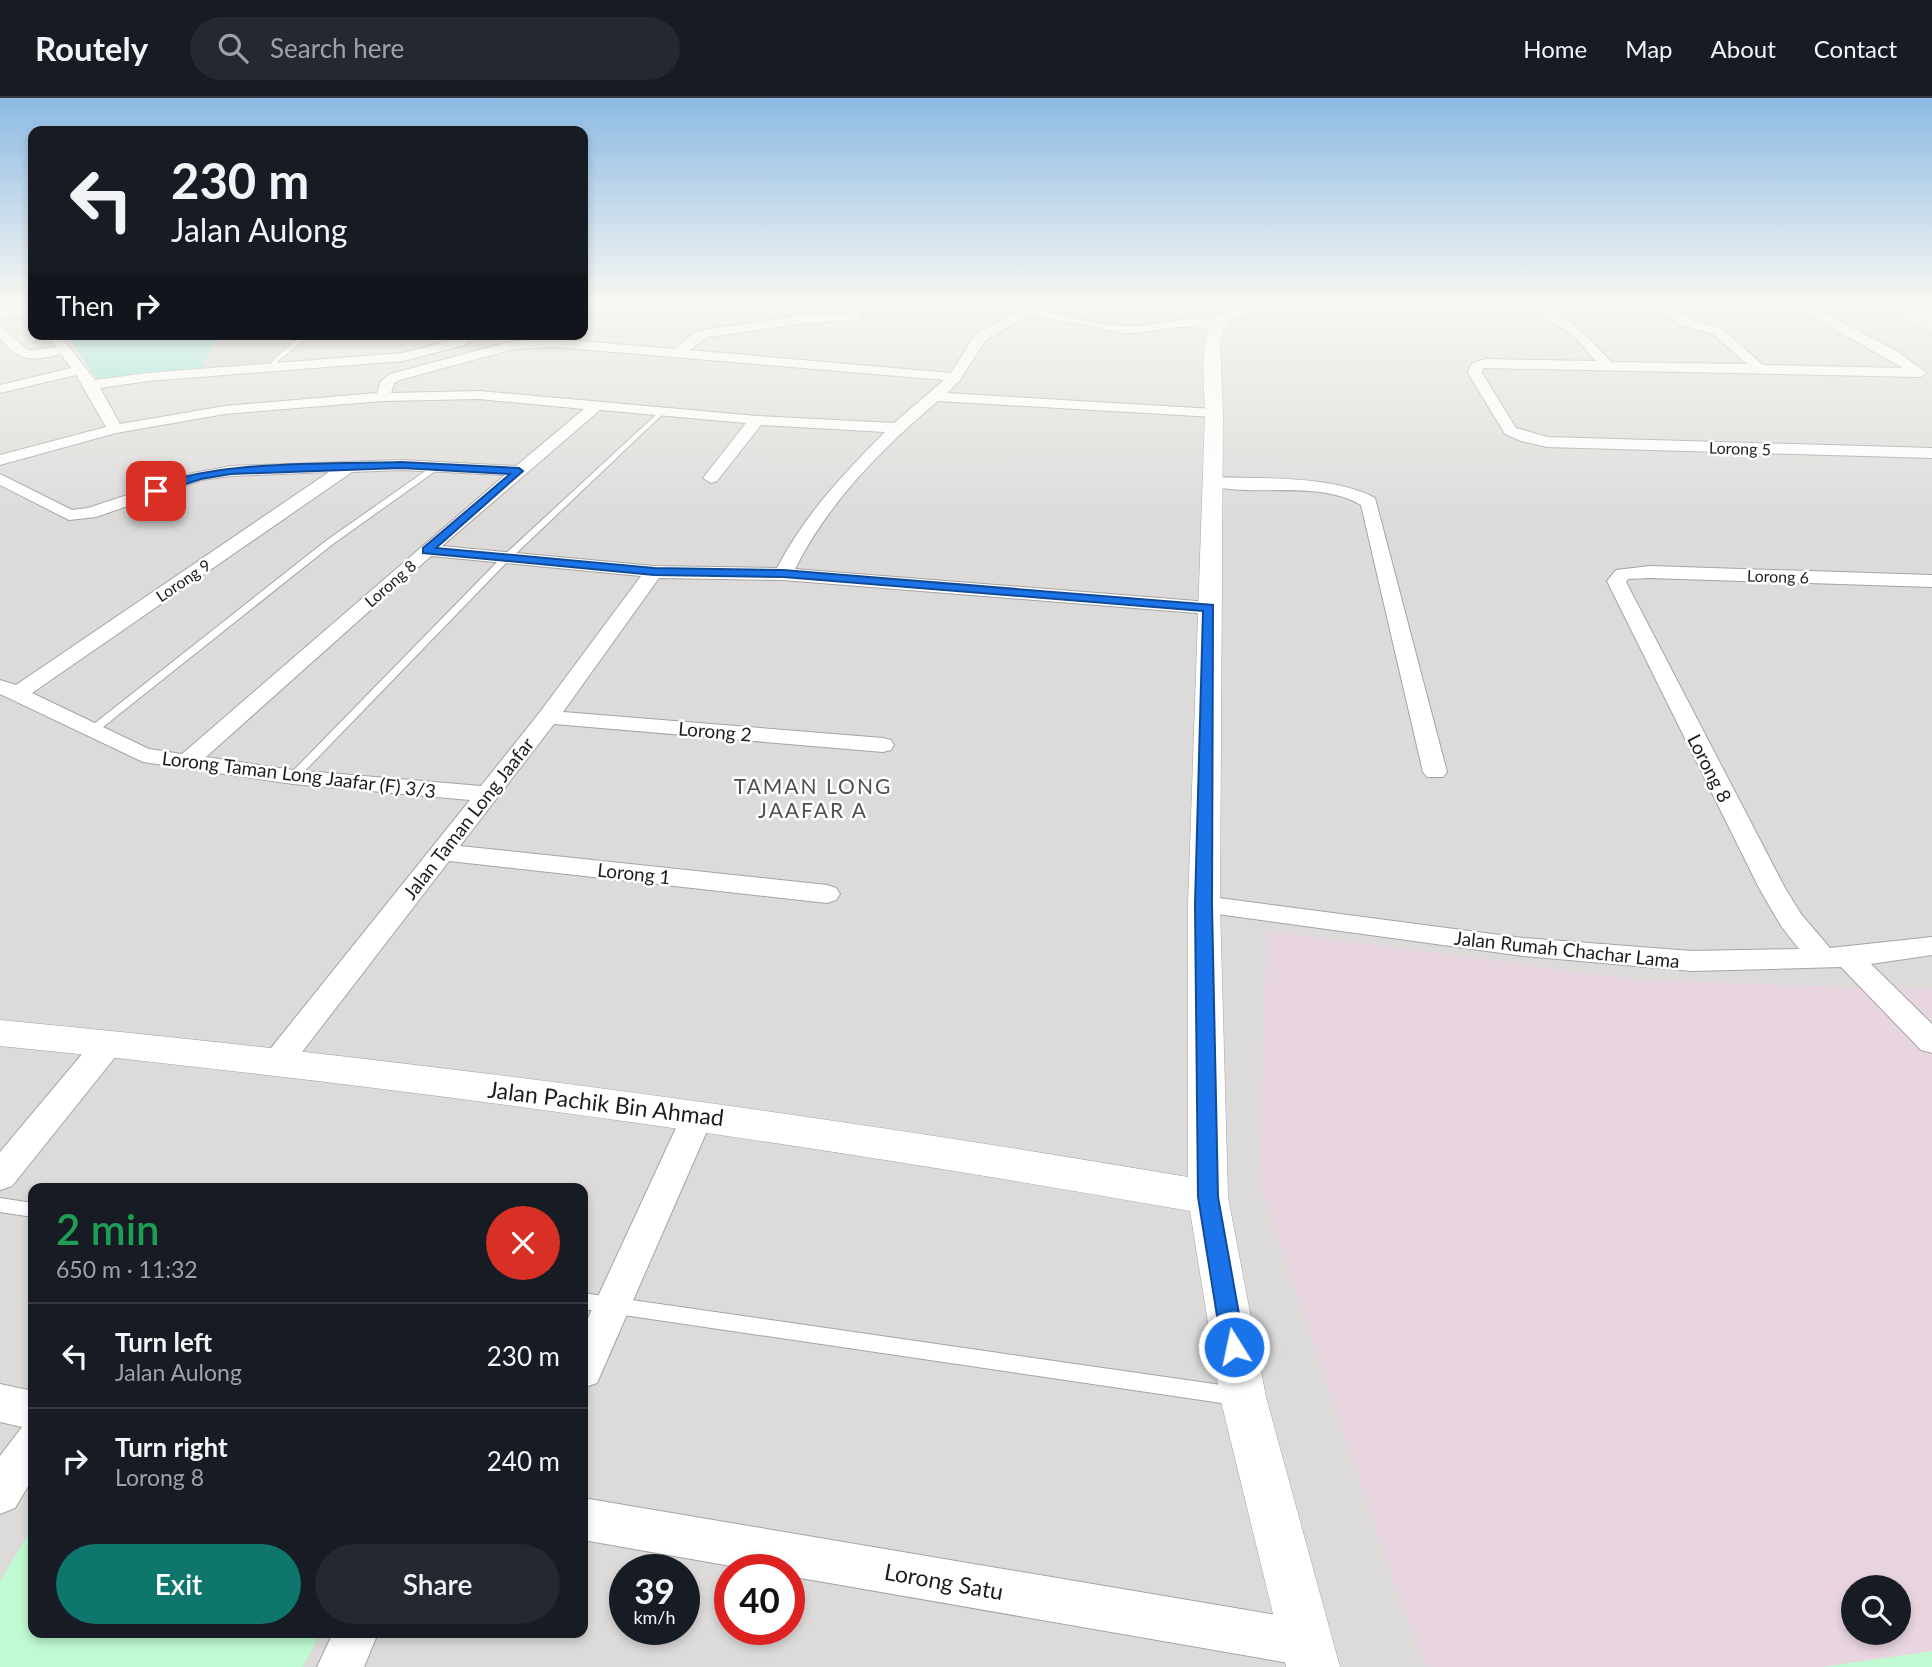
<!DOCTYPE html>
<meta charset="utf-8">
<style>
body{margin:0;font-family:Lato,sans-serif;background:#242831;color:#f1f3f6;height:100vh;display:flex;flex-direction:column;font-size:26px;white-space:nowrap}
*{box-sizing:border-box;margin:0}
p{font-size:23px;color:#9ea1a6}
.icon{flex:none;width:38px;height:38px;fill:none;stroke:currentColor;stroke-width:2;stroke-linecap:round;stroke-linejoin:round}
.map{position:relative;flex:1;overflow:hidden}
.panel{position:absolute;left:28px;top:1085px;width:560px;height:455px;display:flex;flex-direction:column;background:#171b24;border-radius:14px;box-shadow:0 4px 10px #0003}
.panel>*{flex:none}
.guide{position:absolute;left:28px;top:28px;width:560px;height:214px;border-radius:14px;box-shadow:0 4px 10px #0003;background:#171b24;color:#f1f3f6;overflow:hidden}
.tools{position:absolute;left:1841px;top:1477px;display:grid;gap:14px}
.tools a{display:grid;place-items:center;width:70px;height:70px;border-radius:50%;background:#171b24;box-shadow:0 4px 10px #0003;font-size:35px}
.speed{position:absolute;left:609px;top:1456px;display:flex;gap:14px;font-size:35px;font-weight:700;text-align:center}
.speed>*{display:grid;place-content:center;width:91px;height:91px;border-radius:50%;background:#171b24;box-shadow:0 4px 10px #0003;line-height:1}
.speed small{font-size:18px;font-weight:400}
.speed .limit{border:10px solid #d22;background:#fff;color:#111}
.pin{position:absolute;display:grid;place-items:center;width:60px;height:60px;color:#fff;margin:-30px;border-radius:14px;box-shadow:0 4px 10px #0006}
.me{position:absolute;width:77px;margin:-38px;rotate:350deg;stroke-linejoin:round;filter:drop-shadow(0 0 5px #0008)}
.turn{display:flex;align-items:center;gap:24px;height:147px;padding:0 28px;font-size:32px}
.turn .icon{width:91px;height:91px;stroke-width:2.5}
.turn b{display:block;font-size:49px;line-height:60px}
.then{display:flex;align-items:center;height:66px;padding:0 28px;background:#0003;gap:14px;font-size:26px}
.round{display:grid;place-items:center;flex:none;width:74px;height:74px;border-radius:37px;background:#242831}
.head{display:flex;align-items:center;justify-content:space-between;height:119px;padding:0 28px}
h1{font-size:42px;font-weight:600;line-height:52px;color:#1e9e55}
.primary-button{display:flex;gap:14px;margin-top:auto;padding:14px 28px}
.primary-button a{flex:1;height:80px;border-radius:42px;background:#0f766e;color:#fff;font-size:28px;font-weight:600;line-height:80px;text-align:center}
.primary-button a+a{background:#242831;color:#f1f3f6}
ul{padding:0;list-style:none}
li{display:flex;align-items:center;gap:21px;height:105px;padding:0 28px;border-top:2px solid #363941}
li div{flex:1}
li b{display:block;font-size:26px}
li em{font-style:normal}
header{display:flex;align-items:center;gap:42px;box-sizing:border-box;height:98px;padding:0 35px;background:#171b24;border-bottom:2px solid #363941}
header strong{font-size:33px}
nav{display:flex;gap:38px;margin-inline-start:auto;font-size:24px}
.search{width:490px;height:63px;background:#242831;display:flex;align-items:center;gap:18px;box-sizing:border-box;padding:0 24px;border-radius:38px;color:#9ea1a6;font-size:26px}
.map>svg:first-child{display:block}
.residential{fill:#dcdbda;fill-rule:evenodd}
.industrial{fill:#e8d5e0;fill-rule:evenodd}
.religious{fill:#cbcbcb}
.park{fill:#bffad2}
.pitch{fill:#7fe0d2}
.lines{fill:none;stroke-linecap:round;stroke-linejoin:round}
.service-casing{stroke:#a4a4a4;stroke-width:2}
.minor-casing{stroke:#a4a4a4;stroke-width:2}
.tertiary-casing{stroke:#a4a4a4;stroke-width:1}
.service{fill:#fff;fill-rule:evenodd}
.minor{fill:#fff;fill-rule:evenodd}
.tertiary{fill:#fff;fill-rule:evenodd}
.route{fill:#1a73e8;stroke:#114b97;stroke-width:2}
.labels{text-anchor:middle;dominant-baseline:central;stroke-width:5;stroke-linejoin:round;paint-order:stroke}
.far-street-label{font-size:16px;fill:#1d1d1d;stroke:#fff}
.street-label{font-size:19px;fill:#1d1d1d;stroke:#fff}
.neighbourhood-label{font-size:21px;letter-spacing:2px;fill:#505050;stroke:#fff}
.near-street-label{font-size:23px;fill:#1d1d1d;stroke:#fff}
</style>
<header>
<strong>Routely</strong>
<div class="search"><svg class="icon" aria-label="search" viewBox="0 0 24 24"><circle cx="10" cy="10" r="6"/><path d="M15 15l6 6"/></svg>Search here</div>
<nav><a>Home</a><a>Map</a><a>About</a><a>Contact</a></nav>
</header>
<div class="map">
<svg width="1932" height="1569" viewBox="0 0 1932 1569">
<rect width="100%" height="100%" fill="#efeee3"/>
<path class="residential" d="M0,204H33V236H583V204H1866L1932,232V1569H0ZM33,1090H583V1535H33ZM625,1472H684V1531H625ZM730,1472H789V1531H730ZM1853,1489H1899V1535H1853Z"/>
<path class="industrial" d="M1267,832L1631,881L1860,890L1932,889V1553L1823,1569H1426L1396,1490L1259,1084ZM1853,1489H1899V1535H1853Z"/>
<path class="religious" d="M218,236H308L276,262L271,270L199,275Z"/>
<g class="park">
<path d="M33,1429V1535H320L303,1569H0V1483Z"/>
<path d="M1932,1553V1569H1823Z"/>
</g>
<path class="pitch" d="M66,236H218L201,271L97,281Z"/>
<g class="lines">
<defs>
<g id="service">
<path d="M304,236H311L278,263L273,271H269L274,261Z"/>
<path d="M660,313L665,314L508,463L297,681H289L287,679L289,677L502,459Z"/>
<path d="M434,367L441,369L333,446L98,633H90L89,631L90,629L327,442Z"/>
<path d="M0,1100L33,1105V1119L0,1114Z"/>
<path d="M583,1195L1235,1289L1241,1292L1244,1298L1241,1304L1235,1307L583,1211Z"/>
</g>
<g id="minor">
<path d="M979,204C1031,204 1079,226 1128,228C1151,229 1206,212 1223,226L1217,230L1179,229L1127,236L1029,216L985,243L960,282L947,295L1214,311L1221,315L1214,319L938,303C881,351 828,405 795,471L1209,504L1216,506L1219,510L1216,514L1209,516L783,482L659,480L563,614L883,640L891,642L894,647L891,652L883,654L554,626L460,748L827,787L836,790L840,796L836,802L827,805L449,763L289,971L278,975L267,971L263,963L267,955L470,702L293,686L143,664L0,596V582L16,587L329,374L231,378L202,382L96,419L69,422L0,387V376L72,412L88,410L193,375L231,368L401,362L516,368L584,311L479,301L383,303L225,316L116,335L0,367V357L106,329L76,277L0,295V287L71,270L61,256C32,263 20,265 0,240V228L29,253L56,249L46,236H59L95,282L148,275L403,255L455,241L461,236H474L465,247L403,263L148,283L100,290L120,326L225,308L377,295L381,283L390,276L513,243L555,241L675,251L695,234L708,231L799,218L858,214L862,215V221L799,226L708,239L689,252L951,275L975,237L1016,214ZM555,249L944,282L894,325L757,318L479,293L391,295L394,285L400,282L514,251ZM600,312L746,325L703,380L711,385L717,383L761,327L885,334C843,376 804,418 777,470L654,468L442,448ZM401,372L505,377L182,656L149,651L32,595L352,374ZM431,458L641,478L540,614L481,688L293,672L206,659Z"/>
<path d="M1230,204H1258L1262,207L1256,211Z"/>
<path d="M1520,204C1556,204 1588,238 1611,264L1747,266L1713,236L1681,227L1646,204H1660L1689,221L1721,230L1763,267L1903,270L1786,204H1801L1894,251L1927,275L1920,279L1483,270L1482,275L1516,330L1547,339L1932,350V360L1547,349L1521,343L1505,336L1468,275L1472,265L1486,261L1596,263L1574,238Z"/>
<path d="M33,207V215L0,221V213Z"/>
<path d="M1213,379C1262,381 1332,377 1375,400L1447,674L1443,679H1427L1423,674L1361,407C1315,381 1256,400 1207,387L1205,384Z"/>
<path d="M1650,468L1932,477V489L1650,480L1628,481L1626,484L1785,790L1801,816L1830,850L1932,839V857L1871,866L1932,926V955L1921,952L1841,869L1692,873L1523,858L1195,813L1191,807L1195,801L1204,798L1523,840L1692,853L1799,851L1781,828L1759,790L1607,483L1616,472Z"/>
<path d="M109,934L120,937L124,945L120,953L12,1088L0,1092V1054L98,937Z"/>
<path d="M698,1004L709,1008L714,1017L597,1285L583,1290V1231L682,1017L687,1008Z"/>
<path d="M0,1286L33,1293V1380L15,1410L0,1416V1358L22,1329L0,1324Z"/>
<path d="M583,1400L1306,1522L1322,1529L1329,1545L1322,1561L1306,1568L789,1478V1472H754L583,1442Z"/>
<path d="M333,1535H378L364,1569H317Z"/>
</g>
<path id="tertiary" d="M1255,204H1275L1227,224L1220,245L1223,315L1220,807L1228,1099L1266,1299L1340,1569H1286L1220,1299L1190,1113C795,1043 399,988 0,948V922C398,960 793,1012 1188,1079V807L1205,315C1205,293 1197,230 1218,218C1228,211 1243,208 1255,204Z"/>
</defs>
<use href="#service" class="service-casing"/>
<use href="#minor" class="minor-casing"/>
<use href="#tertiary" class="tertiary-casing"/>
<use href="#service" class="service"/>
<use href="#minor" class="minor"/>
<use href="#tertiary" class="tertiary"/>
</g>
<linearGradient id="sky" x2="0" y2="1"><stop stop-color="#8cbae4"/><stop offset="0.48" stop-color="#f8f7f2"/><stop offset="1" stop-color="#f8f7f2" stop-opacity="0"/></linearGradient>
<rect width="1932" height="424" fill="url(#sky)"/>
<path class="route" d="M401,364L519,370L523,373L436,450L654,470L783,472L1213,507L1212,807L1218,1099L1245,1249L1242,1256L1234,1259L1226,1256L1222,1249L1198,1099L1195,807L1203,513L783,479L654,477L423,455V450L510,376L401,370L231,376L201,381L156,396L151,393C195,361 342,366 401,364Z"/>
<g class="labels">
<g class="far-street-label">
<text transform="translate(1740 350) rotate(2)">Lorong 5</text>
<text transform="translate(1778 478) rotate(2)">Lorong 6</text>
<text transform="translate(183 482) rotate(-34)">Lorong 9</text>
<text transform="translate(390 485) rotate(-41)">Lorong 8</text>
</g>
<g class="street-label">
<text transform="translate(715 633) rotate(5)">Lorong 2</text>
<text transform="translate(1710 670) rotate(63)">Lorong 8</text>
<text transform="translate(299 676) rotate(7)">Lorong Taman Long Jaafar (F) 3/3</text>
<text transform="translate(468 720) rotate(-52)">Jalan Taman Long Jaafar</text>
<text transform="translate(634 775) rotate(6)">Lorong 1</text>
<text transform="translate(1567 851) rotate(6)">Jalan Rumah Chachar Lama</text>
</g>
<g class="neighbourhood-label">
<text x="813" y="687">TAMAN LONG<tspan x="813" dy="24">JAAFAR A</tspan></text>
</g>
<g class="near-street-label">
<text transform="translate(606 1005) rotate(7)">Jalan Pachik Bin Ahmad</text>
<text transform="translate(944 1483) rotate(10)">Lorong Satu</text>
</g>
</g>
</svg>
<div class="tools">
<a><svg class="icon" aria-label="search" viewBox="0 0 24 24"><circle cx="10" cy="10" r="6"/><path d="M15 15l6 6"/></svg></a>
</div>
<div class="speed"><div>39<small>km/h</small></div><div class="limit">40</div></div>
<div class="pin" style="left:156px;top:393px;background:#d93025"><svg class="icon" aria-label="arrive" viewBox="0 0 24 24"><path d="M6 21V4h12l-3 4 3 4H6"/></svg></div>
<svg class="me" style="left:1234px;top:1249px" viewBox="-20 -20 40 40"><circle r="17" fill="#1a73e8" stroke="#fff" stroke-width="3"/><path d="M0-11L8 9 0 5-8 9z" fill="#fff"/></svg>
<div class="guide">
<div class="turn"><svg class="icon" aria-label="left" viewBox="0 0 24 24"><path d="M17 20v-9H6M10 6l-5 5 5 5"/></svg><div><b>230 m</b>Jalan Aulong</div></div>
<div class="then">Then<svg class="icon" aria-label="right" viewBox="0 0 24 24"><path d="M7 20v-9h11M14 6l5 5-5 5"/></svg></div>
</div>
<section class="panel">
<div class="head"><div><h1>2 min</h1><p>650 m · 11:32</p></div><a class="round" style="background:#d93025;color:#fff"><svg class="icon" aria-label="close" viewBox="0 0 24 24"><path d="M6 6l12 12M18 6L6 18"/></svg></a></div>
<ul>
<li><svg class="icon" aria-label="left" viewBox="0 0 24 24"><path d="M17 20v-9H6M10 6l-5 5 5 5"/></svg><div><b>Turn left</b><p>Jalan Aulong</p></div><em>230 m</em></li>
<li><svg class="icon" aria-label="right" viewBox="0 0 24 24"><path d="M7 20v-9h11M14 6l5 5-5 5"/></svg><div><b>Turn right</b><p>Lorong 8</p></div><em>240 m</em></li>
</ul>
<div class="primary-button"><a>Exit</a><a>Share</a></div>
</section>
</div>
